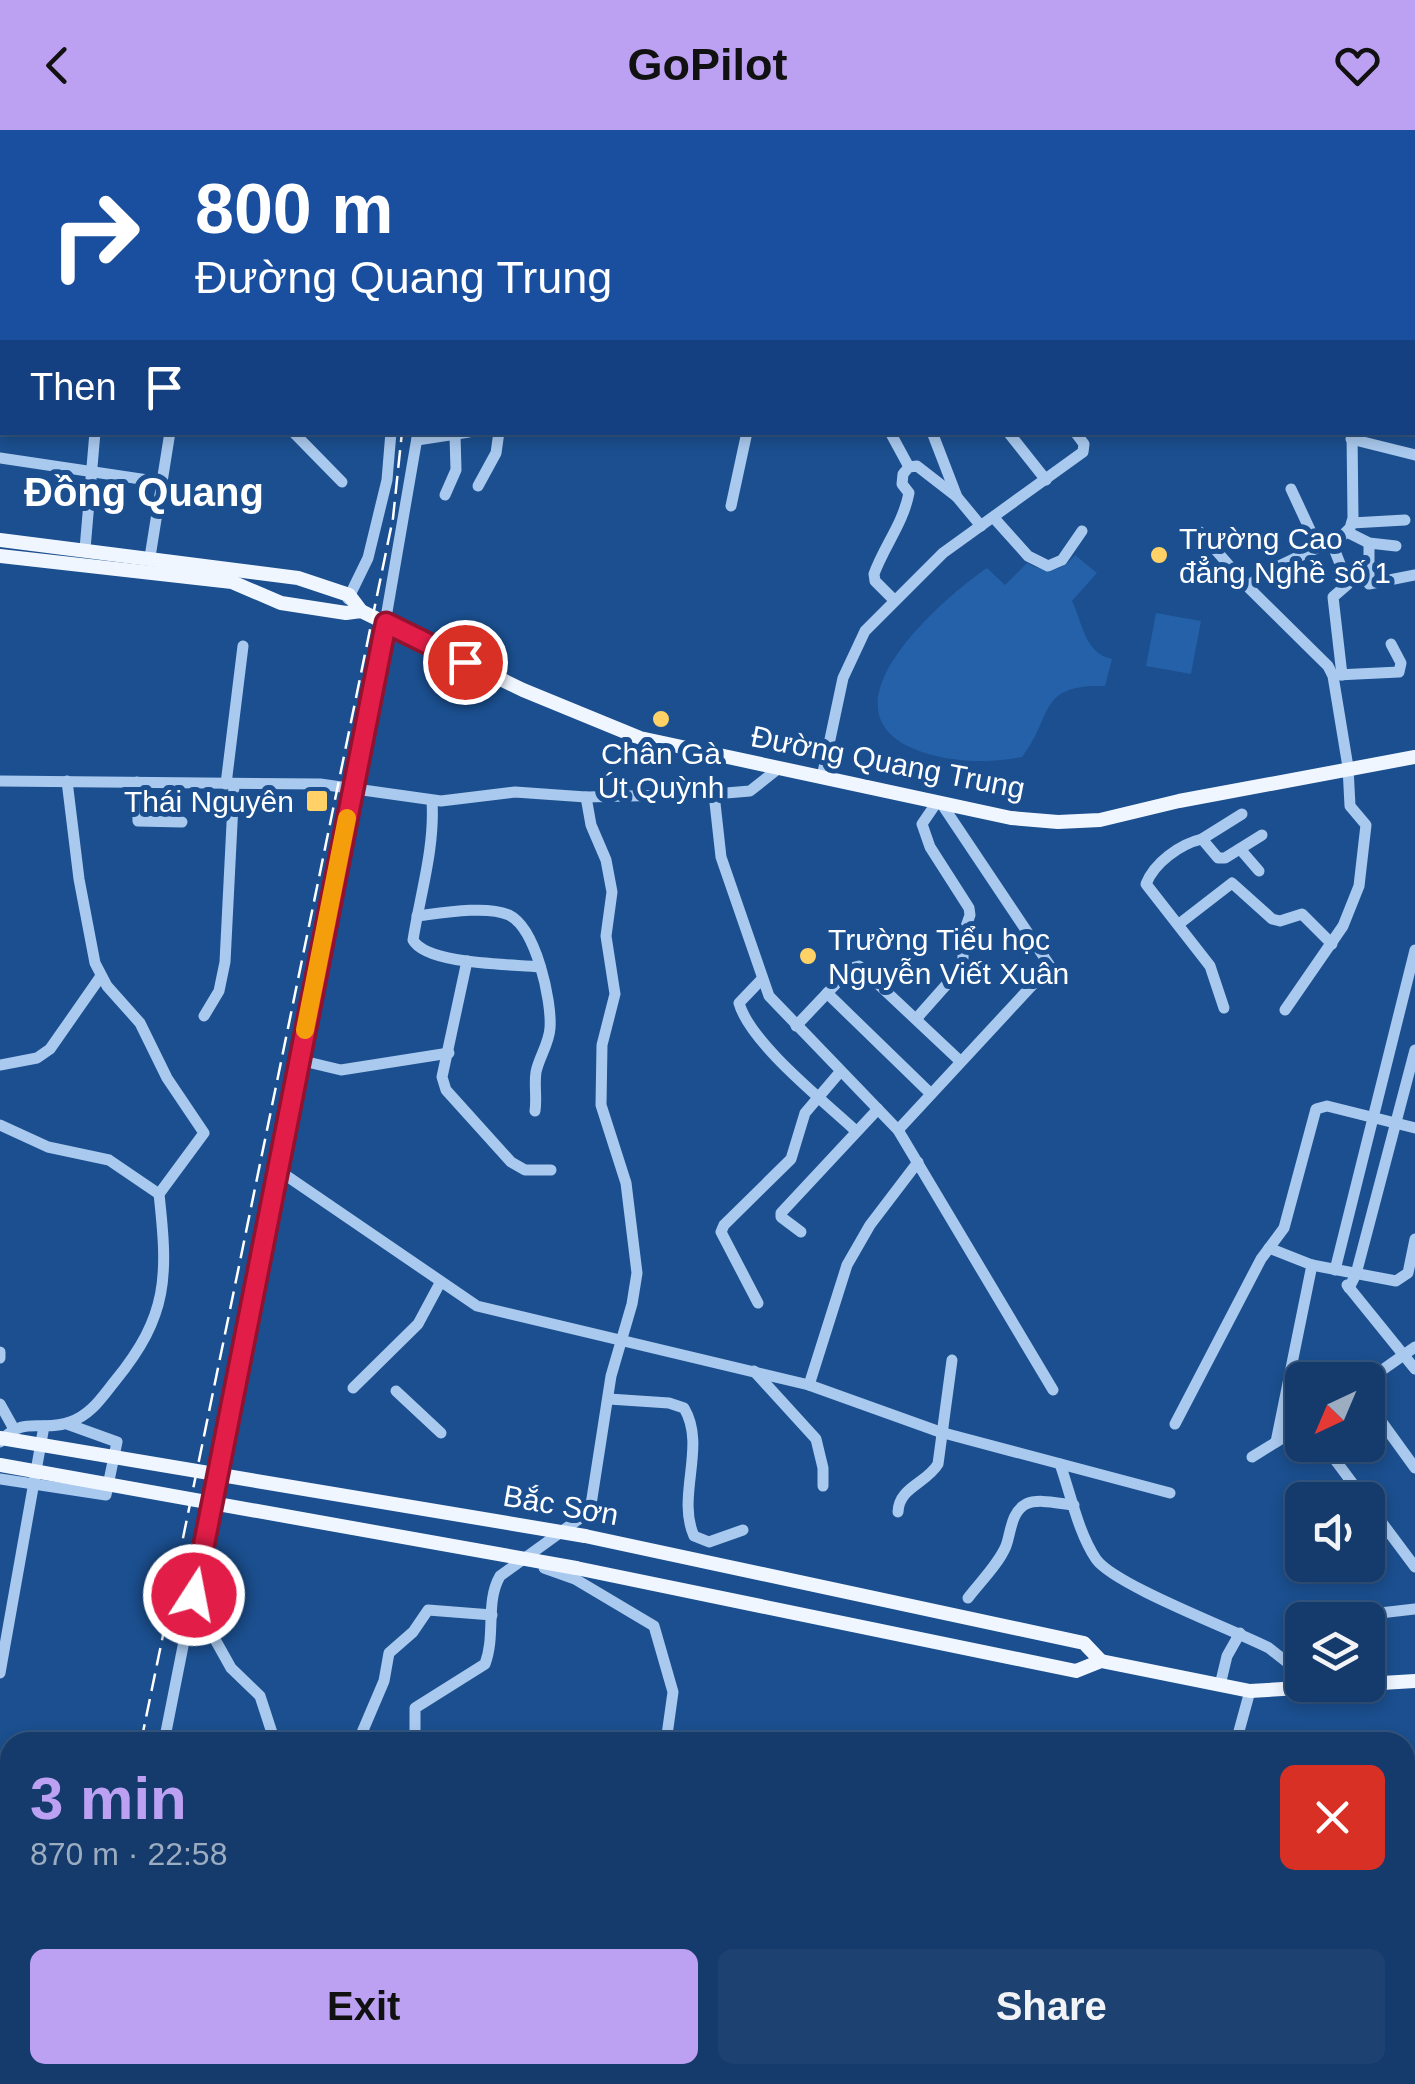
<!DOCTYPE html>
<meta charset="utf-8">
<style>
body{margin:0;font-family:Arial,sans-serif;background:#1d4271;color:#f1f3f6;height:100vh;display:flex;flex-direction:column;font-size:38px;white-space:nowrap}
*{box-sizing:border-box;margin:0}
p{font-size:32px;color:#9dadc1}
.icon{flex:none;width:55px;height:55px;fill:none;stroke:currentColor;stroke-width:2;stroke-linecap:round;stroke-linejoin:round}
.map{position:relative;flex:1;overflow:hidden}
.drawer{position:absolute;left:0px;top:1602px;width:1415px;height:352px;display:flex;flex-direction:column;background:#143b6b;border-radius:30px 30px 0 0;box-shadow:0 5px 15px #0003,0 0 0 2px #33557e}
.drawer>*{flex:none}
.banner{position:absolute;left:0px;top:0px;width:1415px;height:305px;box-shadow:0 5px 15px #0003,0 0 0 2px #33557e;background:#1a4fa0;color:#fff;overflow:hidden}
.needle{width:65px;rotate:224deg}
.tools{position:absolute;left:1285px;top:1232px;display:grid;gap:20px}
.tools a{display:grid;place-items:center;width:100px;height:100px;border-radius:15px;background:#143b6b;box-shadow:0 5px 15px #0003,0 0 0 2px #33557e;font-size:50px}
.pin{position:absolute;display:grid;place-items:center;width:85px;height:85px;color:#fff;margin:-42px;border:5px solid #fff;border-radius:50%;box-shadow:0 2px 10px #0007}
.me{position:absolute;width:110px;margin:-55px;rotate:11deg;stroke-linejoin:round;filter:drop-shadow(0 0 8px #0008)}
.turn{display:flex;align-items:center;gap:35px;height:210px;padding:0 30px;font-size:45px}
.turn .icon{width:130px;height:130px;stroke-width:2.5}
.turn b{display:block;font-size:70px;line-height:85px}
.then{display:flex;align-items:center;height:95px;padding:0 30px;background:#0003;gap:20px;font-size:38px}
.round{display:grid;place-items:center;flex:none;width:105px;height:105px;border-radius:15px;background:#1d4271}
.overview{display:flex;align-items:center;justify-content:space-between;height:170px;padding:0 30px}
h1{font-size:60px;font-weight:800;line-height:75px;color:#bca0f2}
.button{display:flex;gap:20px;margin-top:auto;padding:20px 30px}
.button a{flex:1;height:115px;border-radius:15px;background:#bca0f2;color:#111;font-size:40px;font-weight:800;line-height:115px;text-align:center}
.button a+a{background:#1d4271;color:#f1f3f6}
header{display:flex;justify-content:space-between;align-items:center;height:130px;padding:0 30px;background:#bca0f2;color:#111;font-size:45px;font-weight:800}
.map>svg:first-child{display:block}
.green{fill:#2461a8}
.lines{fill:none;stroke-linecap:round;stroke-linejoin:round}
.minor{stroke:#a9c9ee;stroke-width:11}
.major{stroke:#f0f6ff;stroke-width:14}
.rail{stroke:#fff;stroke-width:2.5;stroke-dasharray:18 8;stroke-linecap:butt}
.major-bridge{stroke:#f0f6ff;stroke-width:14}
.route-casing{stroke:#92132f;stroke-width:25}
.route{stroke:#e11d48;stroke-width:18}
.slow{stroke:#f59e0b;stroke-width:18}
.poi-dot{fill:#ffd166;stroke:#1b4f8f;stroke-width:4}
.labels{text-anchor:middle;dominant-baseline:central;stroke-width:10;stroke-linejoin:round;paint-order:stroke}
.poi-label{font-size:30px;fill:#fff;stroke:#1b4f8f;text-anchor:start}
.street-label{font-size:30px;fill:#fff;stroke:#1b4f8f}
.district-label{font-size:40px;font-weight:bold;fill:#fff;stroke:#1b4f8f}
</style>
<header><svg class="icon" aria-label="back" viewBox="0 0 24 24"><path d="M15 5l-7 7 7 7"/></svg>GoPilot<svg class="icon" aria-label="heart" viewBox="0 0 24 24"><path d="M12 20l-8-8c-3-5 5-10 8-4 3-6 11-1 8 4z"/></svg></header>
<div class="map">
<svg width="1415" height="1954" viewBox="0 0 1415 1954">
<rect width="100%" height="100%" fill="#1b4f8f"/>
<g class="green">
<path d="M1075,425L1097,443L1072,471C1083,493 1084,523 1112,529L1105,556C1037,554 1054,585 1022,627C987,633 956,633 922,622C810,584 940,470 987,438L1005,455L1027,433C1046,444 1062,442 1075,425Z"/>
<path d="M1156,483L1201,491L1191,544L1146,536Z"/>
</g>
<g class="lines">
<g class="minor">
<path d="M112,0V2"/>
<path d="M374,0L375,2"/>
<path d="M396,0V2"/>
<path d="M660,0V2"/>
<path d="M793,0V2"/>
<path d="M1032,0L1034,2"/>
<path d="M171,2L172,0"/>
<path d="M915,2V0"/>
<path d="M0,71L2,72"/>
<path d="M0,225L2,224"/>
<path d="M1412,280L1415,281"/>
<path d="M293,302L342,352"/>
<path d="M890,302L909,337"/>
<path d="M932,302L957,367L981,396"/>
<path d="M1008,302L1046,350"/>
<path d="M1351,309L1415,325"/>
<path d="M417,310L469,302"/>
<path d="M0,328L161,352"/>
<path d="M478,356L496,323L499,302"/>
<path d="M1291,359L1318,417"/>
<path d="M445,365L456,340L455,305"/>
<path d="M731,376L747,302"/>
<path d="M994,388L1028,426L1048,436L1062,430L1082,401"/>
<path d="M1352,393L1405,390"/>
<path d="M1200,402L1247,456L1328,536L1333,546L1348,637L1350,676L1366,695L1359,756L1343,796L1285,880"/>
<path d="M1347,402L1369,413L1396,416"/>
<path d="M1331,411L1348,454L1333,467L1342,545"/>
<path d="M1369,413V454L1415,445"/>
<path d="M85,419L95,302"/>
<path d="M150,427L170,302"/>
<path d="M1247,456L1279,436L1342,406L1350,398L1353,388L1352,302"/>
<path d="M348,469L368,428L387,350L391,302"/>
<path d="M894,470L875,451L874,444C884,416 903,394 909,363L902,354L903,344L909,337L917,336L957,367"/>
<path d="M1337,545L1399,542L1401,533L1391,514"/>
<path d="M822,647L843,548L865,501L943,423L1083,322L1084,314L1075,302"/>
<path d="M0,651L320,654L441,671L515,662L586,667L714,664L750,661L779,638"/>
<path d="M137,652L138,691L182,692"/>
<path d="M226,654L243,516"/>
<path d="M714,664L721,727L769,866L898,1000L1053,1260"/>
<path d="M432,671C435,718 420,765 413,810C427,835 512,834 540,837"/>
<path d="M1202,709L1242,684"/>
<path d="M1240,719L1259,741"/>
<path d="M417,786C441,783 487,775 509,785C536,798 552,871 550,898C549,914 539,927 536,942C534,955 537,968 535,981"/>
<path d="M1179,794L1232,753L1272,789L1280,791L1302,784L1332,814"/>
<path d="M467,831L442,947L446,960L511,1032L525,1040H551"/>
<path d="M762,849L739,873C750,913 825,972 856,1001"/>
<path d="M827,863L931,964"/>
<path d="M1224,878L1210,836L1146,754C1154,733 1180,714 1202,709L1218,728H1225L1262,705"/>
<path d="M204,886L219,861L225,832L234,654"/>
<path d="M916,889L963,836V821L969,808L964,802L970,785L969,778L930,717L922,694L937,672"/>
<path d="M796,896L851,838L859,836L960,931"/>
<path d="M299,930L341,940L449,923"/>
<path d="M0,935L37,928L50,919L101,846"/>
<path d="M0,995L48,1017L109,1030L159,1064"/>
<path d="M898,1000L1050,836L941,673"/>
<path d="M278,1040L477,1176L809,1255L940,1302L1170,1363"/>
<path d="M801,1102L781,1087V1083L878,979"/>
<path d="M1269,1118L1312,1135L1396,1151L1408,1143L1415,1109"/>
<path d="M1335,1140L1415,820"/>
<path d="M1347,1155L1415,1239"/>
<path d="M1349,1158L1356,1144L1415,920"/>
<path d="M758,1173L721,1102L724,1095L791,1029L805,983L840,942"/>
<path d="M0,1222V1228"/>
<path d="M754,1241L816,1309L823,1338V1356"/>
<path d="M1368,1250L1415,1217"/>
<path d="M809,1255L847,1135L870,1095L918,1032"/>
<path d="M353,1258L418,1194L440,1153"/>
<path d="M396,1261L441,1303"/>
<path d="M609,1269L669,1273L684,1278C707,1316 676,1366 694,1406L709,1412L743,1400"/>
<path d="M1368,1273L1415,1338"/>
<path d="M0,1274L14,1299"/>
<path d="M1175,1294L1261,1129L1284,1098L1316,979L1327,976L1415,998"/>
<path d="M0,1312C25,1284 41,1303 70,1292C91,1285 102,1267 115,1251C169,1185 168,1146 159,1064L204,1003L167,948L140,893L107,856L95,833L79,749L67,651"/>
<path d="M1276,1312L1312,1135"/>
<path d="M1324,1315L1365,1370"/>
<path d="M1252,1327L1302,1296"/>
<path d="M1060,1334C1071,1365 1078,1402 1096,1429C1114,1455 1234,1500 1269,1518L1288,1533L1304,1560"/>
<path d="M0,1349L106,1365L117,1312L67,1294"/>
<path d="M1368,1374L1415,1437"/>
<path d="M898,1382C899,1357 926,1354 938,1334L952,1230"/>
<path d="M544,1438L575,1449L654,1496L673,1562L666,1612"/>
<path d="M968,1468C980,1452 998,1435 1006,1416C1011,1402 1011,1382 1026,1374C1039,1368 1060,1374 1074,1375"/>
<path d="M191,1475L212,1504L231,1538L260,1566L275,1612"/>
<path d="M1319,1490L1415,1479"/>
<path d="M0,1543L44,1296"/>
<path d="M1220,1555L1227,1526L1240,1503"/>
<path d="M164,1612L379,528L418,302"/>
<path d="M358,1612L384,1551L389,1523L413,1502L428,1480L492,1485"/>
<path d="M415,1612V1578L485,1534C496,1505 485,1472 500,1446L590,1381L611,1246L632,1174L637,1143L626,1053L601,975L602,915L615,864L606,806L612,762L606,730L591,695L586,667"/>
<path d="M1236,1612L1250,1561"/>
<path d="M0,1764L10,1770"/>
<path d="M10,1814V1826"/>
<path d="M0,1840L10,1836"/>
<path d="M1405,1869L1415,1874"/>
<path d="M136,1945L144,1954"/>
<path d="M206,1945L214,1954"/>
<path d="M578,1945V1954"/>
<path d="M691,1945L693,1954"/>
<path d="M899,1945L909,1950L919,1945"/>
<path d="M1196,1945L1227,1954"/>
<path d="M97,1954L99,1945"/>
<path d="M800,1954L806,1945"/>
<path d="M1082,1954L1090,1945"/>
<path d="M1367,1954L1370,1945"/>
</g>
<g class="major">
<path d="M0,410L298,448L349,465L361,481"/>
<path d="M0,426L232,452L281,473L346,483L361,481L523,560L640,608L1011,688L1058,692L1100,690L1179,671L1415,627"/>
<path d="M585,1406L1084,1513L1101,1531"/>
<path d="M576,1438L1076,1541L1101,1531L1250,1561L1415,1551"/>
</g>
<g class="rail">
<path d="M384,0V2"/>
<path d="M141,1612L393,388L402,302"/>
<path d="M78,1954L80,1945"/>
</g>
<g class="major-bridge">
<path d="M0,1308L585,1406"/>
<path d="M0,1335L576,1438"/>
</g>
</g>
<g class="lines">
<defs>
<path id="route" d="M194,1465L386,493L465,532"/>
</defs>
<use href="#route" class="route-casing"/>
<use href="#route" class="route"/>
<path class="slow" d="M305,900L347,688"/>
</g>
<g class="poi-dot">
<circle cx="1159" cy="425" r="10"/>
<circle cx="661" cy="589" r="10"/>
<rect x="305" y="659" width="24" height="24" rx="5"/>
<circle cx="808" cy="826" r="10"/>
</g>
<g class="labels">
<g class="poi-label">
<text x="1179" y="408">Trường Cao<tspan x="1179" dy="34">đẳng Nghề số 1</tspan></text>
<text x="661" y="623" text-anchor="middle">Chân Gà<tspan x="661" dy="34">Út Quỳnh</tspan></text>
<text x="294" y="671" text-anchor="end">Thái Nguyên</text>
<text x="828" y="809">Trường Tiểu học<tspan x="828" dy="34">Nguyễn Viết Xuân</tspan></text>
</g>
<g class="street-label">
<text transform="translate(888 632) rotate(11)">Đường Quang Trung</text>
<text transform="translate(561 1375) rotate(10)">Bắc Sơn</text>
</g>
<g class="district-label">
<text x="144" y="362">Đồng Quang</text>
</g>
</g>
</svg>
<div class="tools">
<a><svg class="needle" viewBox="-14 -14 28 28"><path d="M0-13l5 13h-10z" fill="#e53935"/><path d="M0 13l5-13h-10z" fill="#9dadc1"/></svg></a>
<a><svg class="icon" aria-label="sound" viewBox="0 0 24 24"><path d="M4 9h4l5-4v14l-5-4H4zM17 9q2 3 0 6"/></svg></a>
<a><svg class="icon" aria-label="layers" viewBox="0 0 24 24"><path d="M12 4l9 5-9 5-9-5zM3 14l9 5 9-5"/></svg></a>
</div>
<div class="pin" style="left:465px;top:532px;background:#d93025"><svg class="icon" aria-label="arrive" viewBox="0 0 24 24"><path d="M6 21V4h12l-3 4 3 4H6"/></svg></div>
<svg class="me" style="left:194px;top:1465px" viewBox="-20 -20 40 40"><circle r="17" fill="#e11d48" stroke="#fff" stroke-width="3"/><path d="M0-11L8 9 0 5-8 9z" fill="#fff"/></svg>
<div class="banner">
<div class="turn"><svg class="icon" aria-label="right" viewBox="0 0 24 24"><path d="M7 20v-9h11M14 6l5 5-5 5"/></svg><div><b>800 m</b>Đường Quang Trung</div></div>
<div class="then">Then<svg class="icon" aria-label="arrive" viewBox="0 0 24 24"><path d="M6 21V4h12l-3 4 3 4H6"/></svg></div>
</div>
<section class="drawer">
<div class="overview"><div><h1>3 min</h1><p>870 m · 22:58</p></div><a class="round" style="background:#d93025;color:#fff"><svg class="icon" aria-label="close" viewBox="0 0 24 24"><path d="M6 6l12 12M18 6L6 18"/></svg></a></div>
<div class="button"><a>Exit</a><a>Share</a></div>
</section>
</div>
